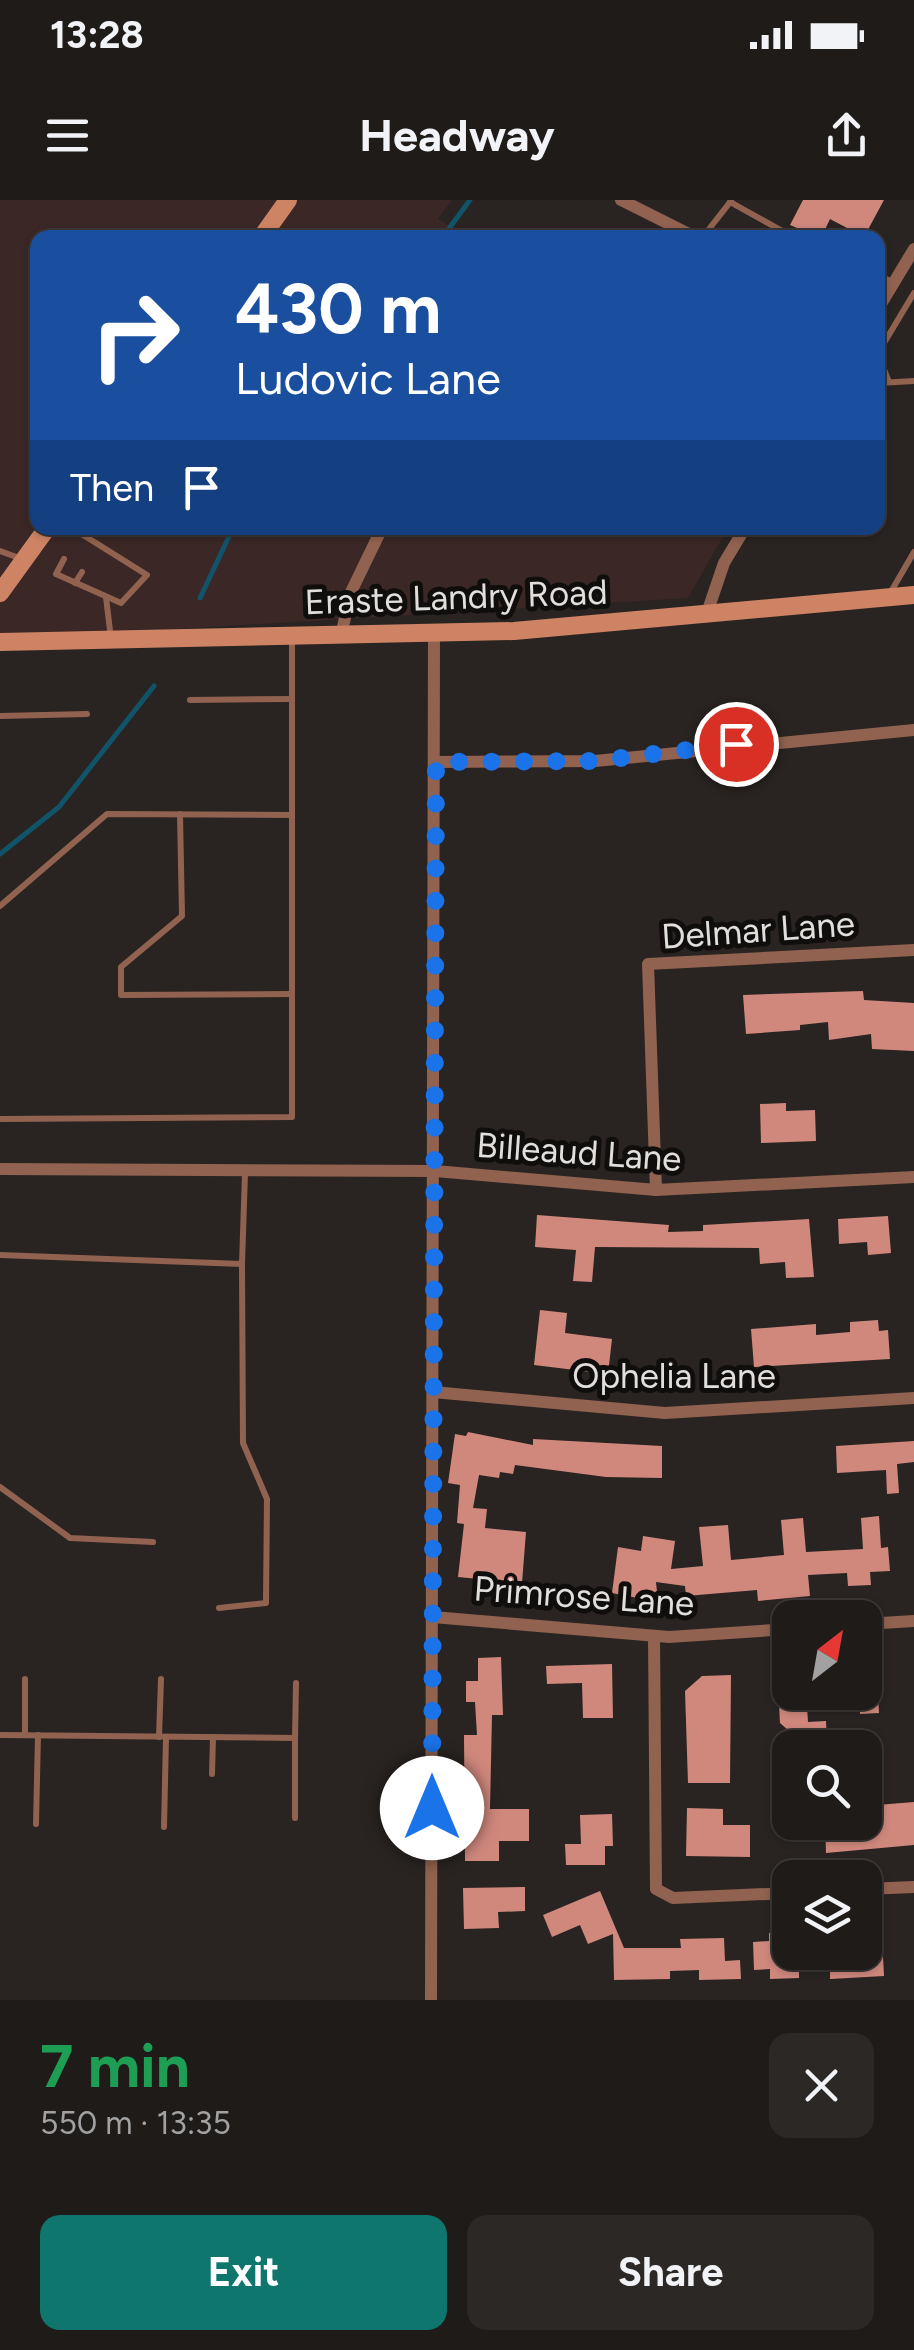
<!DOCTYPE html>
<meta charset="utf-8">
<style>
body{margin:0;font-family:Figtree,sans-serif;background:#2c2826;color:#f1f3f6;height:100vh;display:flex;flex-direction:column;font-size:38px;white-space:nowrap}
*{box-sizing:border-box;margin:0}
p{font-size:32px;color:#a1a1a2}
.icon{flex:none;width:55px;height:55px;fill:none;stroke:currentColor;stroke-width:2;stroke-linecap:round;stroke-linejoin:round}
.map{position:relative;height:1800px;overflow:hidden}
.panel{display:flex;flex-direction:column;background:#1f1b19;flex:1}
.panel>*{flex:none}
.guide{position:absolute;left:30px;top:30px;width:855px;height:305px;border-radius:20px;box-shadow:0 2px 8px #0004,0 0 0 2px #3c3938;background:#1a4fa0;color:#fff;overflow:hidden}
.needle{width:65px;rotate:31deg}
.tools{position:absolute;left:772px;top:1400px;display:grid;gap:20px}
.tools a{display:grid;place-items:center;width:110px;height:110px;border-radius:20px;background:#1f1b19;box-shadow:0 2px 8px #0004,0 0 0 2px #3c3938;font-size:50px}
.pin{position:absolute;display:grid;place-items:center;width:85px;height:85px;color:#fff;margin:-42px;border:5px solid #fff;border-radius:50%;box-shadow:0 2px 10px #0007}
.me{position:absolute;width:110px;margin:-55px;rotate:0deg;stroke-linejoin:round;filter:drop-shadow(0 0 8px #0008)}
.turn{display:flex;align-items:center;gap:35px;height:210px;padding:0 40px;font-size:45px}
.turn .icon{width:130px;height:130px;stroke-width:2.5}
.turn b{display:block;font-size:70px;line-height:85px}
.then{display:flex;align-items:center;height:95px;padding:0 40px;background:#0003;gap:20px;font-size:38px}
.round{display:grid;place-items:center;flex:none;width:105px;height:105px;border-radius:20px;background:#2c2826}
.headline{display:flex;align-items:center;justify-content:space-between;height:170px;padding:0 40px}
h1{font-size:60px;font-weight:700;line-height:75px;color:#1e9e55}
.cta{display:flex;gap:20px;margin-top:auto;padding:20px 40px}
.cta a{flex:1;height:115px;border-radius:20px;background:#0f766e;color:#fff;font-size:40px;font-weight:700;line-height:115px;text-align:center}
.cta a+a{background:#2c2826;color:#f1f3f6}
.status{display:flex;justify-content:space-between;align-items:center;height:70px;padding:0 50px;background:#1f1b19;direction:ltr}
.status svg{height:28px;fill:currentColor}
header{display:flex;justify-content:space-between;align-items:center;height:130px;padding:0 40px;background:#1f1b19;font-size:45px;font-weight:700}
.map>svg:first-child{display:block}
.industrial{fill:#3a2726}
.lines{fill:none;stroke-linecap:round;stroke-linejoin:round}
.stream{stroke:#11546a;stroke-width:5}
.building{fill:#d0887d}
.lane{stroke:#91624f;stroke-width:6}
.street{stroke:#91624f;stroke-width:12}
.secondary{stroke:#ce8464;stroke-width:18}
.route{stroke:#1a73e8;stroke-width:18;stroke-dasharray:0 32.4}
.labels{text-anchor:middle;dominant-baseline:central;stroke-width:10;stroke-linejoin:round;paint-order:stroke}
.street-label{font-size:35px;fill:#e1dedc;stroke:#100e0c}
</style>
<div class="status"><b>13:28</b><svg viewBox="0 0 49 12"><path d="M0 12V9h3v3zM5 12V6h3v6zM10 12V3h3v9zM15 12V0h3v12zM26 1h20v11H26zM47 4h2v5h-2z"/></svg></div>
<header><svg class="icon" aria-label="menu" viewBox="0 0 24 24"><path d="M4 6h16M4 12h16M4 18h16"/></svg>Headway<svg class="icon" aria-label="share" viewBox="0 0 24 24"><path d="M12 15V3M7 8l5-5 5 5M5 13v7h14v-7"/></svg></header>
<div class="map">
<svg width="914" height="1800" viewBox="0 0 914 1800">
<rect width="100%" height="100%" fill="#292421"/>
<path class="industrial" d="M0,0H452L438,19L471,37L38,38V328H728L688,398L0,440Z"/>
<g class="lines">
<g class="stream">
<path d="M442,38L470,0"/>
<path d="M200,398L233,328"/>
<path d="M0,654L59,607L154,486"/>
</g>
</g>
<g class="building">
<path d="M803,0H884L864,37L830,19L821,38L790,25Z"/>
<path d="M863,791L864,800L914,803V851L872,849L871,834L829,840L828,822L800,825V830L746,834L743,795Z"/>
<path d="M786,903V911L815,910L816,941L761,943L760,904Z"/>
<path d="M537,1015L669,1025L668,1032L703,1031V1025L809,1019L814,1077L786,1078L785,1062L760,1064L759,1048L595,1047L592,1082L573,1081L576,1050L535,1047Z"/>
<path d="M888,1016L891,1053L868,1055L867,1042L839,1044L838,1019Z"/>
<path d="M540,1110L567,1113L565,1133L612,1139L608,1174L534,1165Z"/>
<path d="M878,1120L879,1131L888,1130L890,1159L754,1167L751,1129L816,1124V1135L850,1132V1122Z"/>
<path d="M468,1232L533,1245V1239L662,1246V1278L606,1277L515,1265L513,1274L500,1272L499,1278L479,1275L473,1308L487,1309L485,1328L526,1332L522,1383L458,1377L464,1324L457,1323L460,1285L448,1283L455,1234L466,1236Z"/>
<path d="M914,1241V1262L897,1264L899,1293L887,1294L886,1270L837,1273L836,1246Z"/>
<path d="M879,1316L881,1348L888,1347L890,1371L870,1372L871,1385L848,1386L847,1373L808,1375L810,1396L758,1401L757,1390L686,1396L685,1386L656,1382L658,1402L612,1393L618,1347L641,1351L643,1336L675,1341L671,1369L703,1366L699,1327L728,1325L731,1360L784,1355L781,1320L803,1318L806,1352L863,1349L861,1318Z"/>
<path d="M875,1441L879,1513L860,1514L859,1492H865V1442Z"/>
<path d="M501,1457L503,1515H492L490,1609H529V1641H499V1661H465L464,1535H477L475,1502H466V1481H478V1458Z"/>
<path d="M612,1464L613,1518H583L582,1483L547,1484L546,1466Z"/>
<path d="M790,1468V1492H806L808,1522L826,1521L827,1544L805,1545L780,1523L777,1469Z"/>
<path d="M731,1475L730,1583H688L685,1491L702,1476Z"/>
<path d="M914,1602V1645L826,1653L825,1622H865V1606Z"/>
<path d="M687,1608L723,1609V1625H750V1657L686,1656Z"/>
<path d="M612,1614L613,1646H605V1665H566L565,1644H581L580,1615Z"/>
<path d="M525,1687V1711L498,1712L499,1728L464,1729L463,1688Z"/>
<path d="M600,1691L624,1748H681L680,1739L724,1738L725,1761L740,1760L741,1779L699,1780V1770L670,1771V1779L614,1780L613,1734L588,1744L580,1725L552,1737L543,1715Z"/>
<path d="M769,1733H790V1752L883,1756L884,1776L830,1779V1768L799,1769V1778L770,1779V1769L754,1770L753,1742L769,1741Z"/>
</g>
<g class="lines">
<g class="lane">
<path d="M730,2L795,38"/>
<path d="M702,38L731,1"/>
<path d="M878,75L892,82"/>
<path d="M878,153L914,93"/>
<path d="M878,154L889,182"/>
<path d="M878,183L914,181"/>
<path d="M0,351L22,359"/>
<path d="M64,359L56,374L121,403L147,375L72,328"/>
<path d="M75,383L82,372"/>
<path d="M889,395L914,352"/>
<path d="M106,397L111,439"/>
<path d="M190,500L292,499"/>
<path d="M0,516L87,514"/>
<path d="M180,614L182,716L121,767V795L292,794"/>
<path d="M0,706L107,614L292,615"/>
<path d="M0,919L292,917V437"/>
<path d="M0,1055L242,1064L245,973"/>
<path d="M0,1287L70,1338L153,1342"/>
<path d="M219,1408L266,1403L267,1299L243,1243L242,1064"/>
<path d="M0,1535L295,1538V1618"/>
<path d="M25,1535V1479"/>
<path d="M159,1537L161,1479"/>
<path d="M295,1538L296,1483"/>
<path d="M212,1574L213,1537"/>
<path d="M36,1624L38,1535"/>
<path d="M164,1627L166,1537"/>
</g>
<g class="street">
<path d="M621,0L697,38"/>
<path d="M878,109L914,49"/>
<path d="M707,413L724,363L745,328"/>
<path d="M341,435L351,392L382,328"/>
<path d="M435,562L595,561L914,530"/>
<path d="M0,969L435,971L656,990L914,977"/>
<path d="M656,990L648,764L914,750"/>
<path d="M433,1192L665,1213L914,1198"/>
<path d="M433,1417L669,1437L790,1429"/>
<path d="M865,1424L914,1421"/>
<path d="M654,1436L656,1689L673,1698L790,1693"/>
<path d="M865,1689L914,1687"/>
<path d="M431,1800L434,433"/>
</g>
<g class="secondary">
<path d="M261,38L288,0"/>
<path d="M0,393L47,328"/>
<path d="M0,442L514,431L914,395"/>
</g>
</g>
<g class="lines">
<path class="route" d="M432,1608L436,562L596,561L736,544"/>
</g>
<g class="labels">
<g class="street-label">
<text transform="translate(456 397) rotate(-2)">Eraste Landry Road</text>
<text transform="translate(758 730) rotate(-4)">Delmar Lane</text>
<text transform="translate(579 952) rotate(4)">Billeaud Lane</text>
<text x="674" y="1176">Ophelia Lane</text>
<text transform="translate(584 1396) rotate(4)">Primrose Lane</text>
</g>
</g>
</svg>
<div class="tools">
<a><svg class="needle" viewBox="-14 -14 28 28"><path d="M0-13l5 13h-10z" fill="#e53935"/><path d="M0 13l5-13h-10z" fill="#a1a1a2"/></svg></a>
<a><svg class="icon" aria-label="search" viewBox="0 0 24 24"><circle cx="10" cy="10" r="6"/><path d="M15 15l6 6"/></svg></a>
<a><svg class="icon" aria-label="layers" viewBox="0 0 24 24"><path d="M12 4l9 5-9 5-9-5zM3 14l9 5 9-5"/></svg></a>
</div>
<div class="pin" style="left:736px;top:544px;background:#d93025"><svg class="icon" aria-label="arrive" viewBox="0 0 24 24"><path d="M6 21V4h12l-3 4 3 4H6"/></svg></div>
<svg class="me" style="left:432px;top:1608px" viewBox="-20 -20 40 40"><circle r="19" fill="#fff"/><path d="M0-13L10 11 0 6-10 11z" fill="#1a73e8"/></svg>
<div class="guide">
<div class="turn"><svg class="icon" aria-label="right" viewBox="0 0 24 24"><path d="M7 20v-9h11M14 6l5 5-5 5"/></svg><div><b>430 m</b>Ludovic Lane</div></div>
<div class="then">Then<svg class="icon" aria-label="arrive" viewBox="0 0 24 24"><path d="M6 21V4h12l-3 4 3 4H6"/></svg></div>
</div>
</div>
<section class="panel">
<div class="headline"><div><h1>7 min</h1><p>550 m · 13:35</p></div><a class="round"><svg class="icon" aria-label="close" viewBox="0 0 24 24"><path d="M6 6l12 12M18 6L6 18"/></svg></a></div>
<div class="cta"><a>Exit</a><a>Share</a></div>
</section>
